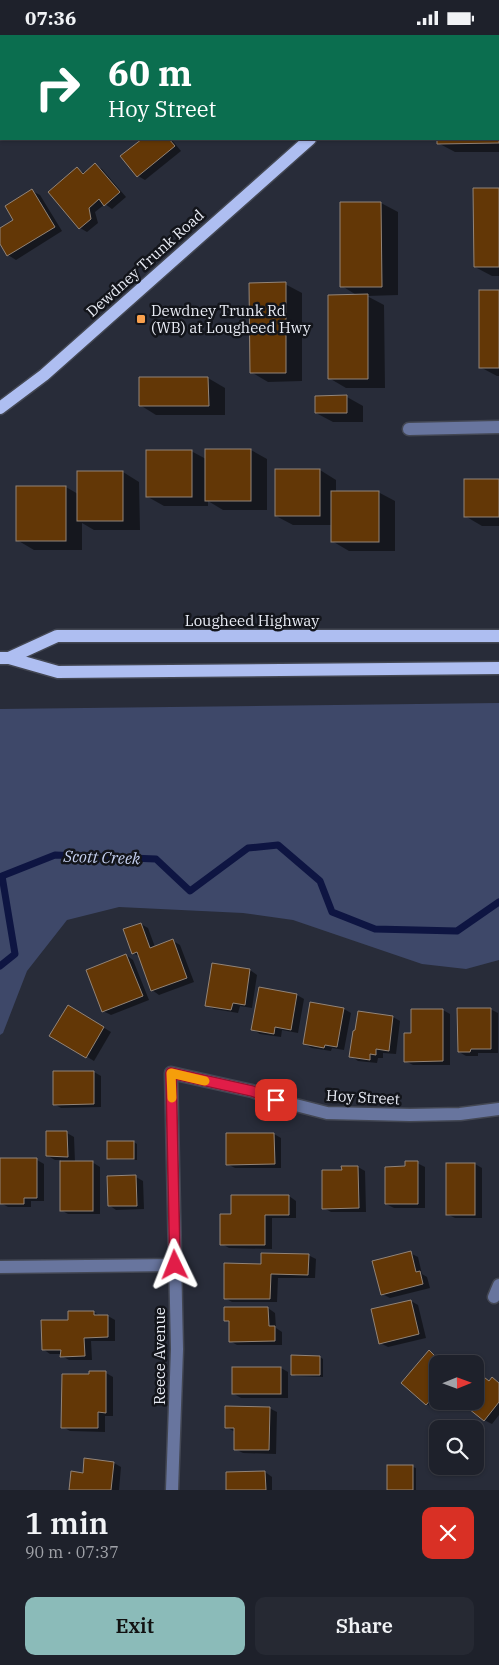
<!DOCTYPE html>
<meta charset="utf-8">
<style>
body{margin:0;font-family:"IBM Plex Serif",serif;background:#262933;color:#f1f3f6;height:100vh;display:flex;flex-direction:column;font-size:19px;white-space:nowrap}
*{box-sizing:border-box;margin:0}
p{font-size:16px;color:#a1a3a9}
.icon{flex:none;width:28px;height:28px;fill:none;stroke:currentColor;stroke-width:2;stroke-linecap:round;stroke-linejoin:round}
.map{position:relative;height:1455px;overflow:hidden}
.sheet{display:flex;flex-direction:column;background:#1e212b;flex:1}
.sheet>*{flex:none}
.hud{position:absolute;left:0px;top:0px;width:500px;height:105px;box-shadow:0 1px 4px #0004,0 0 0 1px #3c3e47;background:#0b6e4f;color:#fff;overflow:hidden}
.needle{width:32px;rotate:89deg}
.controls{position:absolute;left:429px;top:1320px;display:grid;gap:10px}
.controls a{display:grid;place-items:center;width:55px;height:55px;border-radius:10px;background:#1e212b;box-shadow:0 1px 4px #0004,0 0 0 1px #3c3e47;font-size:25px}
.pin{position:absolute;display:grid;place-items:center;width:42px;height:42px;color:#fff;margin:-21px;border-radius:10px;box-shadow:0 2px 8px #0006}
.me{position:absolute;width:55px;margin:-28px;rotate:358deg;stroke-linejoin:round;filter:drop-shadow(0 0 4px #0008)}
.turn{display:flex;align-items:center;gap:18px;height:105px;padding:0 25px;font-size:22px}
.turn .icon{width:65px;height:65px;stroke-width:2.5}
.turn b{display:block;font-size:35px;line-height:42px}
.round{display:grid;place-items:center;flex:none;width:52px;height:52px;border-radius:10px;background:#262933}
.headline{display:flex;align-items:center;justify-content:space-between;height:85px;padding:0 25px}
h1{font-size:30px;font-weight:600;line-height:38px}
.primary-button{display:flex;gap:10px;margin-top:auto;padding:10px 25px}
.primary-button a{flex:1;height:58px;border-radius:10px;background:#8bbbb9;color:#111;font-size:20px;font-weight:600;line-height:58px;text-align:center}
.primary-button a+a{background:#262933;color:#f1f3f6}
.status{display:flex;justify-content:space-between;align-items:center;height:35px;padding:0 25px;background:#1e212b;direction:ltr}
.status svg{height:14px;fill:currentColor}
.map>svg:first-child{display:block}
.green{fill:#3e4869}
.shadow{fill:#0007}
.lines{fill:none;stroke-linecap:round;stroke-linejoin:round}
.stream{stroke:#0e1542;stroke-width:7}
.building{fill:#633706;stroke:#928478}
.minor-casing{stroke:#434753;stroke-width:15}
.major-casing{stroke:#434753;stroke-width:15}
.minor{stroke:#68759e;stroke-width:12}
.major{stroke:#aebef1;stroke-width:12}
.route-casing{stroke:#92132f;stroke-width:12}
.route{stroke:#e11d48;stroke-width:9}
.slow{stroke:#f59e0b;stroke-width:9}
.poi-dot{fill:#f9a04d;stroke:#13151b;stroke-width:2}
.labels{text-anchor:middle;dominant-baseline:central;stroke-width:5;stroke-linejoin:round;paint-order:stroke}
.street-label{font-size:15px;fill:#e9ecf5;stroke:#13151b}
.poi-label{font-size:15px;fill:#e9ecf5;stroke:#13151b;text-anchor:start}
.water-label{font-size:16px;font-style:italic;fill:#c5d0f0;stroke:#13151b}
</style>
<div class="status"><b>07:36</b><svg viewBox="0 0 49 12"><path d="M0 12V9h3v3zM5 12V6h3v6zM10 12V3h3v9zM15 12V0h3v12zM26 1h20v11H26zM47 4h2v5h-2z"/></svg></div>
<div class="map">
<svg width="499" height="1455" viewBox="0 0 499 1455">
<rect width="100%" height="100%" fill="#282c39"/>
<path class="green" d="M499,668V925L466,934L422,929L293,885L243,878L119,872L67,885L27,936L3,998L0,1000V674Z"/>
<g class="shadow">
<rect x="59" y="0" width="47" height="1"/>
<path d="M120,0H158L159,1H121Z"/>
<path d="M0,45L1,104H53V105L0,106Z"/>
<path d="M499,74V117H455L438,108V104H499Z"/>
<path d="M144,104H171L181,116L145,145L138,141L122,121Z"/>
<path d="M95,130L102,134L126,162L112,174L105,169L95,177L98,188L87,197L80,193L77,134L85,138Z"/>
<path d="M499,154V241H492L475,232Z"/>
<path d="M32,156L40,160L62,196L16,225L8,220L0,207V195L15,185Z"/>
<path d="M341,168H381L398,177V260L367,261L384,270L385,353H346L329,343L358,261L342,251Z"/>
<path d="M285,249L302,258V346L268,347L251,337Z"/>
<path d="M499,256V341H497L480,332Z"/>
<path d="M140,343H208L225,353V380H156L140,370Z"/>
<path d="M347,362L363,371V387H333L316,378Z"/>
<path d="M251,415L267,424V475H223L208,466V471H164L148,462L191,416L206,424Z"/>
<path d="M320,435L336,445V457H378L395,466V516H349L332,506V490H293L276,481Z"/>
<path d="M123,437L139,447L140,495H94L82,488V515H34L17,505L66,452L78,459Z"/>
<path d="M499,445V491H482L465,481Z"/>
<path d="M141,889L148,893L155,912L173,906L180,910L194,947L159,960L152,955L140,922L133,918Z"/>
<path d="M126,920L133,925L149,965L111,980L103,976Z"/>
<path d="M213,930L250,935L257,940L252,973L240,971L238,978L214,974L207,970Z"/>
<path d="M297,960L304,964L298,998L282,995L281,1002L260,999L253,995Z"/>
<path d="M68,971L111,997L94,1026L51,1000Z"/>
<path d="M344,974L351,978L344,1015L332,1013L331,1016L312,1013L304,1009Z"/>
<path d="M490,974L498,978V1018H478V1021H466L459,1017Z"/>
<path d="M443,975L450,979V1030H413L405,1026L413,999Z"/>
<path d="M393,982L400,986L396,1019L383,1018V1023H378L377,1028L358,1026L351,1021Z"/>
<path d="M94,1037L101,1041V1072L61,1073L54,1069Z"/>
<path d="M48,1098H67L74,1102L75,1127H92L100,1132V1179H68L61,1175V1125H55L48,1121Z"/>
<path d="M274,1099L281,1103V1133H235L227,1129Z"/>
<path d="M134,1107L137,1109V1125H111L108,1123Z"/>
<path d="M37,1125L44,1129V1166H31V1172H8L1,1168Z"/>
<path d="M417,1128L425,1132V1173H394L386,1169L406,1132Z"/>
<path d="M475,1129L482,1133V1183H455L447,1179Z"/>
<path d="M358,1132L365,1136L366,1177H331L324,1173L343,1136V1133Z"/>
<path d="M136,1142L143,1146L144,1174L116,1175L109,1170Z"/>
<path d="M289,1161L296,1166V1183H272V1214L229,1213L222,1209L232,1180Z"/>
<path d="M410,1218L418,1222L422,1239L427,1242L430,1253L390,1263L382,1259Z"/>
<path d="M308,1220L316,1224L315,1243H278L277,1267H232L225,1263L262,1230Z"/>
<path d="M411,1266L418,1270L426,1303L388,1312L380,1308Z"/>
<path d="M268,1273L275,1278L276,1293L282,1297V1310H237L230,1306V1288L225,1285Z"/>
<path d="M94,1277L100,1281H108L115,1285V1306H91L92,1325H69L62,1321V1319H50L43,1314L69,1286Z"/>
<path d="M429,1317L441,1325L442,1324L450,1329H438V1366H440L434,1373L427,1369Z"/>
<path d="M320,1322L323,1324V1342L296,1341L292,1339Z"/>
<path d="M281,1333L288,1337V1363H241L234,1359Z"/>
<path d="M476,1337L490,1347L492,1344L499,1348V1380L492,1389L484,1385L475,1366Z"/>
<path d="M106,1338L113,1342V1381H105V1397L70,1396L63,1392L90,1340Z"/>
<path d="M269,1373L277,1377L276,1419L243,1418L235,1414V1397L226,1392Z"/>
<path d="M114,1428L121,1432L119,1455H70L84,1439Z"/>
<path d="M413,1432L416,1433V1455H389Z"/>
<path d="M265,1437L272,1442V1455H227Z"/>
</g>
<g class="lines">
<path class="stream" d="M0,931L15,919L2,841L55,820L156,824L190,856L248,813L278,810L320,846L332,877L375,894L457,896L499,867"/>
</g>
<g class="building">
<rect x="58" y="0" width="41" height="1"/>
<path d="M119,0H152L153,1H119Z"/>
<path d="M0,43H1L0,103Z"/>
<path d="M499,73V108L437,109V104H499Z"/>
<path d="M142,104H169L175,111L137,142L120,121Z"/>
<path d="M95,128L120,157L104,171L99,164L89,173L91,184L79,194L48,157L77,132L83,139Z"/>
<path d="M473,153H499V232H474Z"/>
<path d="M32,154L55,192L7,221L0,209V193L13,185L5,171Z"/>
<path d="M340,167H381L382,252H340Z"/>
<path d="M286,247V338H250L249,248Z"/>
<rect x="479" y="255" width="20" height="78"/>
<path d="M368,259V344H328V260Z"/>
<path d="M139,342H208L209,371H139Z"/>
<path d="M347,360V378H315V361Z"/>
<rect x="205" y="414" width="46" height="52"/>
<rect x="146" y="415" width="46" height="47"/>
<rect x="275" y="434" width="45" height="47"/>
<rect x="77" y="436" width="46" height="50"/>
<rect x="464" y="444" width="35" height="38"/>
<rect x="16" y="451" width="50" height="55"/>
<rect x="331" y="456" width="48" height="51"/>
<path d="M141,888L150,913L173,904L187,943L151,956L137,917L132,919L123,894Z"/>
<path d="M126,919L143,961L102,977L86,935Z"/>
<path d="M212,928L250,934L245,970L233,968L231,975L205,971Z"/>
<path d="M259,952L297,959L291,995L275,992L274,999L251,995Z"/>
<path d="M310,967L344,973L337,1012L325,1010L324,1013L303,1009Z"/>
<path d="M68,970L104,992L86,1023L49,1001Z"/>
<path d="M457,973H491V1014H471L470,1017H458Z"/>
<path d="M411,974H443V1026L404,1027V998H411Z"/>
<path d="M358,976L393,981L389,1016L376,1014V1020L370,1019V1025L349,1022L353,996L355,995Z"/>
<path d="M53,1036H94V1069L53,1070Z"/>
<path d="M46,1096H67L68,1122L46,1121Z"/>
<path d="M226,1098H274L275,1129L226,1130Z"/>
<rect x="107" y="1106" width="27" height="18"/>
<path d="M0,1123H37V1163H24V1169H0Z"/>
<rect x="60" y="1126" width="33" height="50"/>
<path d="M405,1126H418V1169H385V1132L405,1131Z"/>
<rect x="446" y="1128" width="29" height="52"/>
<path d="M341,1131H358L359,1173L322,1174V1135H342Z"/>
<path d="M136,1140L137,1171H108L107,1141Z"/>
<path d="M231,1160H289V1180H265V1210H220V1179H231Z"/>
<path d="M411,1216L416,1237L420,1236L423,1249L381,1260L372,1226Z"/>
<path d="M261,1218L309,1219L308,1240L271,1239L270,1264H224V1228L261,1229Z"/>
<path d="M411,1265L419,1299L379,1309L371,1274Z"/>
<path d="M224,1272H268L269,1291H275V1306L229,1307V1286H224Z"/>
<path d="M68,1276H94V1280H108V1302L84,1303L85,1321L60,1322L61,1315H42L41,1285H68Z"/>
<path d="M429,1315L439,1325L441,1322L449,1329H438V1357L426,1370L401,1348Z"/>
<path d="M291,1320L320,1321V1340H291Z"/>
<rect x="232" y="1332" width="49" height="27"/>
<path d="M89,1336H106V1378L98,1377V1393H61L62,1339H89Z"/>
<path d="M476,1336L489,1346L492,1342L499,1348V1367L484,1386L459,1366H475Z"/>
<path d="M225,1371L270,1372L269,1415H234V1393H225Z"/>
<path d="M84,1423L114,1427L111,1455H69L71,1436L83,1438Z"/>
<rect x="387" y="1430" width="26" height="25"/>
<path d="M265,1436L266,1455H226V1437Z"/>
</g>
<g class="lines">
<defs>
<g id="minor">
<path d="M409,394L499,392"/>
<path d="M0,1232L175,1230"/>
<path d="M494,1262L499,1250"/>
<path d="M172,1455L177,1314L171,1038L252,1056L276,1065L327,1078L410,1080L460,1079L499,1074"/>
</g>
<g id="major">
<path d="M424,1L426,0"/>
<path d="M0,373L44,340L310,104"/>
<path d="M0,623H9L58,637L499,633"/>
<path d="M9,623L57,601H499"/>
</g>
</defs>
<use href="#minor" class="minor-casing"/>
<use href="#major" class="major-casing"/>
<use href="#minor" class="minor"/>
<use href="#major" class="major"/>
</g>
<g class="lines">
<defs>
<path id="route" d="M175,1230L171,1038L252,1056L276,1065"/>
</defs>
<use href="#route" class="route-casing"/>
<use href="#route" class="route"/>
<path class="slow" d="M172,1063L171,1038L205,1046"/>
</g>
<rect class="poi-dot" x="136" y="279" width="10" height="10" rx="2.5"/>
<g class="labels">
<g class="street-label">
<text transform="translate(145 228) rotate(-42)">Dewdney Trunk Road</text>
<text x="252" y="585">Lougheed Highway</text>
<text transform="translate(363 1062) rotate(3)">Hoy Street</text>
<text transform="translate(159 1321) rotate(-90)">Reece Avenue</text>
</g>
<g class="poi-label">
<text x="151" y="275">Dewdney Trunk Rd<tspan x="151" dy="17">(WB) at Lougheed Hwy</tspan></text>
</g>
<g class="water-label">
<text transform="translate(102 822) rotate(2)">Scott Creek</text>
</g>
</g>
</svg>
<div class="controls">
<a><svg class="needle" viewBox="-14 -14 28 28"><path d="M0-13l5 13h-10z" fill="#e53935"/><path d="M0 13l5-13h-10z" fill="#a1a3a9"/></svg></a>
<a><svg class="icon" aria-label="search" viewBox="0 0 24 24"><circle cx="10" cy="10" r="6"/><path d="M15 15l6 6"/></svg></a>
</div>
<div class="pin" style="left:276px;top:1065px;background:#d93025"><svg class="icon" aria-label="arrive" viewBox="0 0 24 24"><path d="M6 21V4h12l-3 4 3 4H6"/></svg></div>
<svg class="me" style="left:175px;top:1230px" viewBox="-20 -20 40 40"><path d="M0-17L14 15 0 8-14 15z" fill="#e11d48" stroke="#fff" stroke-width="4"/></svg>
<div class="hud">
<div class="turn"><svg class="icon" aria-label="right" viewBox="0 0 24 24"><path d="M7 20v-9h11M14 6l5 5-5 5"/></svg><div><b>60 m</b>Hoy Street</div></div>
</div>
</div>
<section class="sheet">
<div class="headline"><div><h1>1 min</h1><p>90 m · 07:37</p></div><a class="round" style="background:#d93025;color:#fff"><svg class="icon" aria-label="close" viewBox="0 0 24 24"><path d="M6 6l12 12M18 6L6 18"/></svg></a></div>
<div class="primary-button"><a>Exit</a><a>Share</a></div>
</section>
